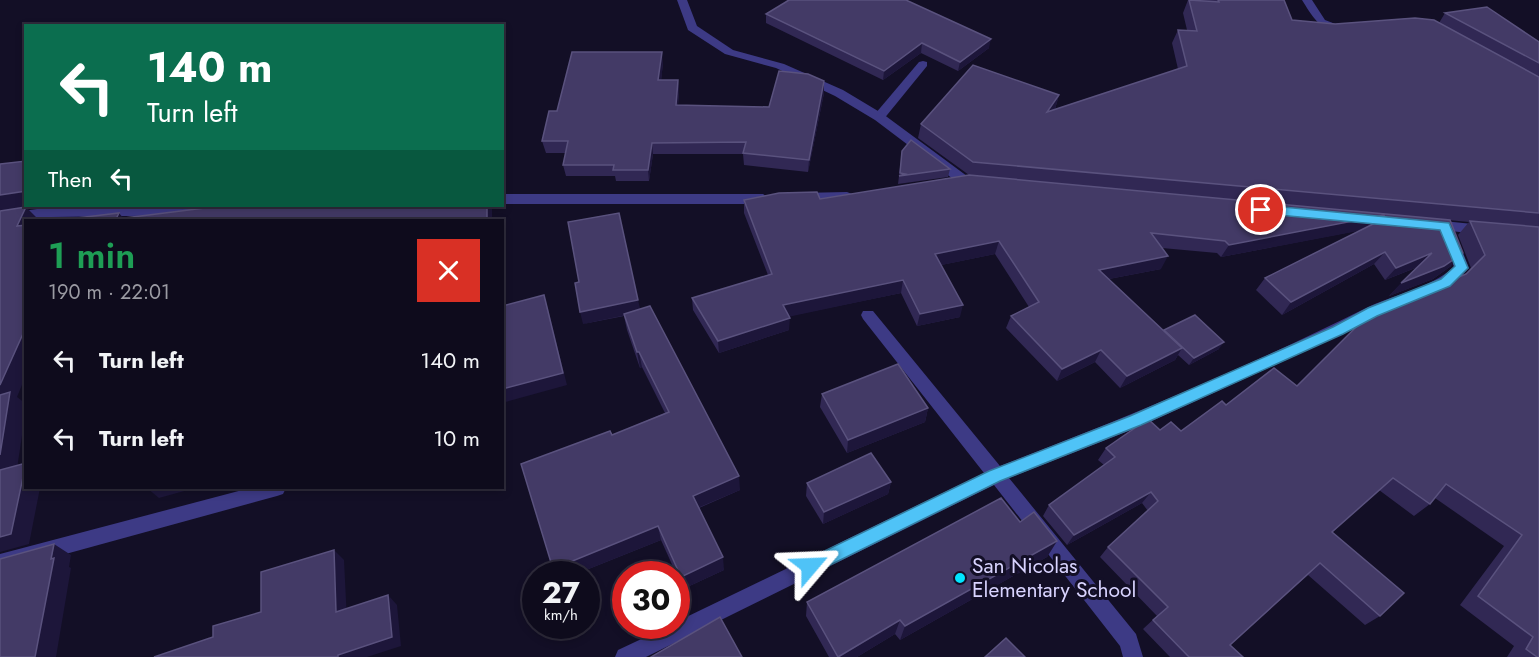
<!DOCTYPE html>
<meta charset="utf-8">
<style>
body{margin:0;font-family:Jost,sans-serif;background:#1c1929;color:#f1f3f6;height:100vh;display:flex;flex-direction:column;font-size:22px;white-space:nowrap}
*{box-sizing:border-box;margin:0}
p{font-size:20px;color:#9b9ba3}
.icon{flex:none;width:33px;height:33px;fill:none;stroke:currentColor;stroke-width:2;stroke-linecap:round;stroke-linejoin:round}
.map{position:relative;flex:1;overflow:hidden}
.details{position:absolute;left:24px;top:219px;width:480px;height:270px;display:flex;flex-direction:column;background:#0e0b1c;border-radius:0px;box-shadow:0 3px 9px #0003,0 0 0 2px #2e2b3b}
.details>*{flex:none}
.guide{position:absolute;left:24px;top:24px;width:480px;height:183px;border-radius:0px;box-shadow:0 3px 9px #0003,0 0 0 2px #2e2b3b;background:#0b6e4f;color:#fff;overflow:hidden}
.speed{position:absolute;left:522px;top:561px;display:flex;gap:12px;font-size:30px;font-weight:700;text-align:center}
.speed>*{display:grid;place-content:center;width:78px;height:78px;border-radius:50%;background:#0e0b1c;box-shadow:0 3px 9px #0003,0 0 0 2px #2e2b3b;line-height:1}
.speed small{font-size:15px;font-weight:400}
.speed .limit{border:9px solid #d22;background:#fff;color:#111}
.pin{position:absolute;display:grid;place-items:center;width:51px;height:51px;color:#fff;margin:-26px;border:3px solid #fff;border-radius:50%;box-shadow:0 2px 6px #0007}
.me{position:absolute;width:66px;margin:-33px;rotate:64deg;stroke-linejoin:round;filter:drop-shadow(0 0 4px #0008)}
.turn{display:flex;align-items:center;gap:21px;height:126px;padding:0 24px;font-size:27px}
.turn .icon{width:78px;height:78px;stroke-width:2.5}
.turn b{display:block;font-size:42px;line-height:51px}
.then{display:flex;align-items:center;height:57px;padding:0 24px;background:#0003;gap:12px;font-size:22px}
.round{display:grid;place-items:center;flex:none;width:63px;height:63px;border-radius:0px;background:#1c1929}
.overview{display:flex;align-items:center;justify-content:space-between;height:102px;padding:0 24px}
h1{font-size:36px;font-weight:600;line-height:45px;color:#1e9e55}
ul{padding:0;list-style:none}
li{display:flex;align-items:center;gap:18px;height:78px;padding:0 24px}
li div{flex:1}
li b{display:block;font-size:22px}
li em{font-style:normal}
.map>svg:first-child{display:block}
.lines{fill:none;stroke-linecap:round;stroke-linejoin:round}
.service{fill:#3d3a85;fill-rule:evenodd}
.minor{fill:#3d3a85;fill-rule:evenodd}
.wall{fill:#312854}
.shaded-wall{fill:#1d163a}
.building{fill:#433a66;stroke:#5a527e;stroke-width:1.5}
.route{fill:#4fc3f7;stroke:#337fa1;stroke-width:1.5}
.poi-dot{fill:#00e5ff;stroke:#130f26;stroke-width:2}
.labels{text-anchor:middle;dominant-baseline:central;stroke-width:6;stroke-linejoin:round;paint-order:stroke}
.near-poi-label{font-size:21px;fill:#d9d4ff;stroke:#130f26;text-anchor:start}
</style>
<div class="map">
<svg width="1539" height="657" viewBox="0 0 1539 657">
<rect width="100%" height="100%" fill="#130f26"/>
<g class="lines">
<path class="service" d="M923,61L927,62V66L883,120H875V114L919,62Z"/>
<g class="minor">
<path d="M677,0H687L697,26L733,50L784,64L843,90L883,114L971,179L972,182L971,185H961L875,120L835,96L776,68L725,54L688,30Z"/>
<path d="M1302,0H1312L1325,20L1346,28V32C1323,36 1312,16 1302,0Z"/>
<path d="M847,192L852,194L854,197L852,200L799,203L792,198L799,193Z"/>
<path d="M502,194H763L770,199L763,204H502Z"/>
<path d="M208,206L214,210L207,215L52,217L0,224V214L52,207Z"/>
<path d="M1433,220L1483,225L1490,230L1483,235L1428,228L1426,225L1428,222Z"/>
<path d="M1451,235L1458,240L1469,268L1451,286L1377,316L1343,334L1141,426L1009,478L1136,634L1143,657H1123L1120,646L994,485L646,657H615L618,650L669,626H676V622L984,473L863,319L861,315L863,311H873L1000,466C1123,419 1246,368 1364,309C1394,294 1429,289 1454,267L1444,240Z"/>
<path d="M250,488H286L283,494L277,496L0,572V554Z"/>
</g>
</g>
<g class="wall">
<path d="M787,0H906L989,48L958,71L921,53L883,80L766,23V14L786,2Z"/>
<path d="M1188,0H1284L1292,20L1335,24L1439,23L1445,13L1539,42V657H1507L1514,646L1460,605L1504,546L1435,498L1430,504L1414,516L1379,490L1332,532L1380,616L1365,625L1308,575L1230,645L1243,657H1170L1143,629L1157,616L1100,557L1108,547L1148,511L1142,503L1067,545L1043,516L1049,505L1104,465L1098,460L1106,448L1160,430L1181,431L1226,405L1297,386L1466,274L1471,268L1458,235L1469,222L1376,213L1450,220L1451,266L1433,279L1389,296L1418,267L1385,280L1374,264L1282,315L1256,290L1265,278L1361,230L1221,257L1217,253L1162,248L1161,269L1109,279L1164,331L1219,349L1189,365L1178,355L1175,360L1120,388L1095,362L1057,381L1006,328L1011,316L1029,307L995,254L941,265L960,317L917,326L901,293L789,316V330L719,353L693,310L692,298L768,275L744,213V200L820,199L969,175L918,138L921,124L1059,95L1055,109L1178,69L1172,43L1178,30H1187L1183,13Z"/>
<path d="M663,63L661,80H678L679,92L678,105L769,107L824,93L808,172L744,165L743,154H653L649,181H616L615,176H566L563,165L566,153H546L542,141L557,111Z"/>
<path d="M902,151L950,169L948,177L898,184Z"/>
<path d="M640,309L740,490L699,508L724,570L683,589L661,540L576,574H556L553,569L612,435L665,413L642,367L640,368L627,330L624,316L583,324Z"/>
<path d="M822,394L928,408L925,422L847,453L820,407Z"/>
<path d="M891,482L888,494L823,524L806,496L807,483Z"/>
<path d="M1020,522L1057,541L1047,557L900,640L895,634L857,657H829L806,616L807,602Z"/>
</g>
<g class="shaded-wall">
<path d="M991,39L989,48L958,71L960,62Z"/>
<path d="M922,43L921,53L883,80L884,71Z"/>
<path d="M662,52L663,63L660,92L658,80Z"/>
<path d="M678,80L679,92L677,117L676,105Z"/>
<path d="M824,81V93L808,172L809,160Z"/>
<path d="M1059,95L1055,109L1047,112Z"/>
<path d="M652,143L653,154L649,181L648,170Z"/>
<path d="M26,191V206H46L27,208L39,220H26V234L0,213V195Z"/>
<rect x="487" y="206" width="5" height="14"/>
<path d="M119,213L125,220L116,219Z"/>
<path d="M1384,215L1374,228L1221,257L1229,245Z"/>
<path d="M999,241L995,254L932,267L935,254Z"/>
<path d="M1385,252L1374,264L1282,315L1291,302Z"/>
<path d="M1432,253L1420,266L1385,280L1396,268Z"/>
<path d="M1463,253L1451,266L1433,279L1389,296L1401,283Z"/>
<path d="M1168,256L1161,269L1093,282L1099,270Z"/>
<path d="M903,280L901,293L783,318V305Z"/>
<path d="M544,295L548,309L567,385L502,403V389Z"/>
<path d="M638,300L641,312L583,324L580,312Z"/>
<path d="M963,305L960,317L917,326L920,314Z"/>
<path d="M790,318L789,330L719,353L718,341Z"/>
<path d="M26,327V375L17,397L26,404V409L15,482L0,472V385Z"/>
<path d="M1224,342L1219,349L1189,365L1194,358Z"/>
<path d="M1182,348L1175,360L1120,388L1127,376Z"/>
<path d="M1101,350L1095,362L1057,381L1062,369Z"/>
<path d="M637,352H639L642,367L640,368Z"/>
<path d="M928,408L925,422L847,453L848,440Z"/>
<path d="M26,465V488H40L29,544L0,552V537Z"/>
<path d="M739,476L740,490L695,509L693,496Z"/>
<path d="M891,482L888,494L823,524L824,512Z"/>
<path d="M147,488H195L159,498Z"/>
<path d="M1151,492L1142,503L1067,545L1074,535Z"/>
<path d="M658,526L661,540L576,574H556L553,569Z"/>
<path d="M1057,541L1047,557L900,640L905,626Z"/>
<path d="M54,544L71,555L69,567L71,568L56,657H35Z"/>
<path d="M334,550L344,560L347,621L336,612Z"/>
<path d="M723,557L724,570L683,589L681,577Z"/>
<path d="M388,595L397,605L401,646L367,657H338V655Z"/>
<path d="M900,620L895,634L857,657H840Z"/>
</g>
<g class="building">
<path d="M789,0H906L991,39L960,62L922,43L884,71L766,14Z"/>
<path d="M1189,0L1219,2L1218,0H1284L1292,20L1335,24L1415,18L1434,20L1539,77V213L973,162L921,124L973,65L1059,95L1047,112L1187,66L1178,30L1197,31Z"/>
<path d="M1487,7L1539,42V63L1445,13Z"/>
<path d="M572,52H662L658,80H678L676,105L769,107L779,71L808,74L824,81L809,160L743,153L746,142L652,143L648,170H613L614,165H563L568,141H542L549,111H557Z"/>
<path d="M911,140L950,169L899,176L905,174L900,173L902,151Z"/>
<path d="M26,161V191L0,195V164Z"/>
<path d="M969,175L1450,220L1463,253L1444,266L1401,283L1432,253L1396,268L1385,252L1291,302L1265,278L1385,218L1384,215L1229,245L1225,241L1151,233L1168,256L1099,270L1182,348L1127,376L1101,350L1062,369L1011,316L1039,302L999,241L935,254L963,305L920,314L903,280L783,305L790,318L718,341L692,298L772,274L744,200L779,193L817,192L820,199Z"/>
<path d="M221,206H487V220H60L119,213L116,219Z"/>
<path d="M26,207L17,226L26,225V327L0,385V211Z"/>
<path d="M619,213L638,300L580,312L575,283L579,282L568,222Z"/>
<path d="M1470,221L1539,227V657H1537L1526,649L1533,637L1478,596L1522,535L1446,484L1430,504L1393,478L1332,532L1404,593L1380,616L1320,563L1230,645L1243,657H1189L1153,620L1168,607L1108,547L1158,501L1151,492L1074,535L1049,505L1115,457L1106,448L1148,419L1160,430L1171,422L1181,431L1222,401L1226,405L1274,368L1297,386L1366,317L1390,305L1466,274L1485,255Z"/>
<path d="M544,295L563,373L502,389V306Z"/>
<path d="M650,306L739,476L693,496L723,557L681,577L658,526L553,569L521,464L610,431L612,435L669,412L639,352H637L624,314Z"/>
<path d="M1195,315L1224,342L1194,358L1164,330Z"/>
<path d="M898,364L928,408L848,440L822,394Z"/>
<path d="M10,392L0,455V395Z"/>
<path d="M871,453L891,482L824,512L807,483Z"/>
<path d="M26,463L11,534L0,537V470Z"/>
<path d="M1001,498L1020,522L1034,512L1057,541L905,626L900,620L838,657L807,602Z"/>
<path d="M54,544L51,559L54,558L35,657H0V559Z"/>
<path d="M334,550L336,612L388,595L392,637L338,655V657H154L213,637V626L261,612V572Z"/>
<path d="M720,617L742,657H651Z"/>
<path d="M1006,638L1025,657H985Z"/>
</g>
<path class="route" d="M1261,205L1449,223L1468,268L1450,286L1377,316L1343,334L1141,425L1000,481L816,572L810,574L804,572L802,566L804,561L989,471L1130,416L1333,327L1368,308L1441,279L1455,266L1440,230L1257,213L1255,210Z"/>
<circle class="poi-dot" cx="960" cy="578" r="6"/>
<g class="labels">
<g class="near-poi-label">
<text x="972" y="566">San Nicolas<tspan x="972" dy="24">Elementary School</tspan></text>
</g>
</g>
</svg>
<div class="speed"><div>27<small>km/h</small></div><div class="limit">30</div></div>
<div class="pin" style="left:1261px;top:210px;background:#d93025"><svg class="icon" aria-label="arrive" viewBox="0 0 24 24"><path d="M6 21V4h12l-3 4 3 4H6"/></svg></div>
<svg class="me" style="left:810px;top:566px" viewBox="-20 -20 40 40"><path d="M0-17L14 15 0 8-14 15z" fill="#4fc3f7" stroke="#fff" stroke-width="4"/></svg>
<div class="guide">
<div class="turn"><svg class="icon" aria-label="left" viewBox="0 0 24 24"><path d="M17 20v-9H6M10 6l-5 5 5 5"/></svg><div><b>140 m</b>Turn left</div></div>
<div class="then">Then<svg class="icon" aria-label="left" viewBox="0 0 24 24"><path d="M17 20v-9H6M10 6l-5 5 5 5"/></svg></div>
</div>
<section class="details">
<div class="overview"><div><h1>1 min</h1><p>190 m · 22:01</p></div><a class="round" style="background:#d93025;color:#fff"><svg class="icon" aria-label="close" viewBox="0 0 24 24"><path d="M6 6l12 12M18 6L6 18"/></svg></a></div>
<ul>
<li><svg class="icon" aria-label="left" viewBox="0 0 24 24"><path d="M17 20v-9H6M10 6l-5 5 5 5"/></svg><div><b>Turn left</b></div><em>140 m</em></li>
<li><svg class="icon" aria-label="left" viewBox="0 0 24 24"><path d="M17 20v-9H6M10 6l-5 5 5 5"/></svg><div><b>Turn left</b></div><em>10 m</em></li>
</ul>
</section>
</div>
